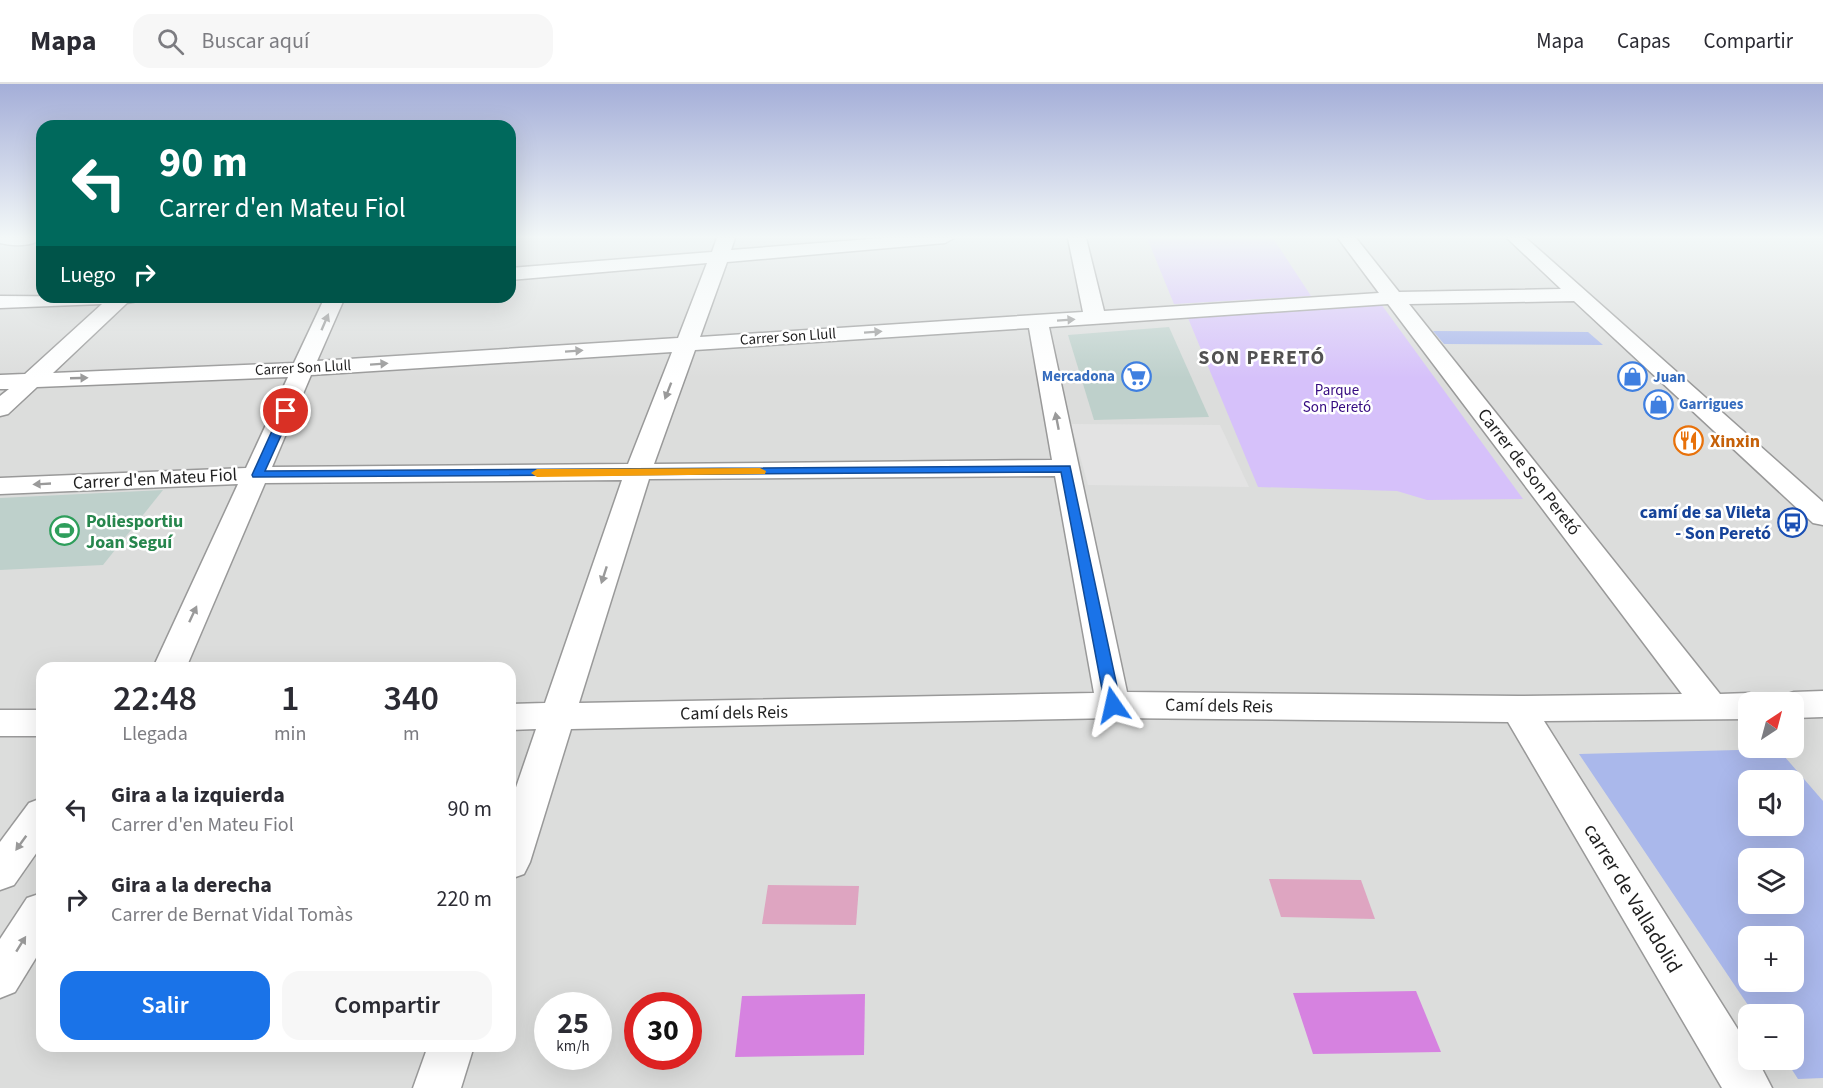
<!DOCTYPE html>
<html lang="es">
<meta charset="utf-8">
<style>
body{margin:0;font-family:"Source Sans 3",sans-serif;background:#f7f7f7;color:#2b2b33;height:100vh;display:flex;flex-direction:column;font-size:22px;white-space:nowrap}
*{box-sizing:border-box;margin:0}
p{font-size:20px;color:#7c7c81}
.icon{flex:none;width:33px;height:33px;fill:none;stroke:currentColor;stroke-width:2;stroke-linecap:round;stroke-linejoin:round}
.map{position:relative;flex:1;overflow:hidden}
.details{position:absolute;left:36px;top:578px;width:480px;height:390px;display:flex;flex-direction:column;background:#fff;border-radius:18px;box-shadow:0 6px 24px #0002}
.details>*{flex:none}
.guide{position:absolute;left:36px;top:36px;width:480px;height:183px;border-radius:18px;box-shadow:0 6px 24px #0002;background:#00695c;color:#fff;overflow:hidden}
.needle{width:39px;rotate:36deg}
.tools{position:absolute;left:1738px;top:608px;display:grid;gap:12px}
.tools a{display:grid;place-items:center;width:66px;height:66px;border-radius:12px;background:#fff;box-shadow:0 6px 24px #0002;font-size:30px}
.speed{position:absolute;left:534px;top:908px;display:flex;gap:12px;font-size:30px;font-weight:700;text-align:center}
.speed>*{display:grid;place-content:center;width:78px;height:78px;border-radius:50%;background:#fff;box-shadow:0 6px 24px #0002;line-height:1}
.speed small{font-size:15px;font-weight:400}
.speed .limit{border:9px solid #d22;background:#fff;color:#111}
.pin{position:absolute;display:grid;place-items:center;width:51px;height:51px;color:#fff;margin:-26px;border:3px solid #fff;border-radius:50%;box-shadow:0 2px 6px #0007}
.me{position:absolute;width:66px;margin:-33px;rotate:349deg;stroke-linejoin:round;filter:drop-shadow(0 0 4px #0008)}
.turn{display:flex;align-items:center;gap:21px;height:126px;padding:0 24px;font-size:27px}
.turn .icon{width:78px;height:78px;stroke-width:2.5}
.turn b{display:block;font-size:42px;line-height:51px}
.then{display:flex;align-items:center;height:57px;padding:0 24px;background:#0003;gap:12px;font-size:22px}
.eta{display:flex;justify-content:space-evenly;align-items:center;height:102px;text-align:center}
.eta b{font-size:36px;font-weight:600;line-height:42px}
.primary-button{display:flex;gap:12px;margin-top:auto;padding:12px 24px}
.primary-button a{flex:1;height:69px;border-radius:18px;background:#1a73e8;color:#fff;font-size:24px;font-weight:600;line-height:69px;text-align:center}
.primary-button a+a{background:#f7f7f7;color:#2b2b33}
ul{padding:0;list-style:none}
li{display:flex;align-items:center;gap:18px;height:90px;padding:0 24px}
li div{flex:1}
li b{display:block;font-size:22px}
li em{font-style:normal}
header{display:flex;align-items:center;gap:36px;box-sizing:border-box;height:84px;padding:0 30px;background:#fff;border-bottom:2px solid #e1e1e2}
header strong{font-size:28px}
nav{display:flex;gap:33px;margin-inline-start:auto;font-size:21px}
.search{width:420px;height:54px;background:#f7f7f7;display:flex;align-items:center;gap:15px;box-sizing:border-box;padding:0 21px;border-radius:18px;color:#7c7c81;font-size:22px}
.map>svg:first-child{display:block}
.residential{fill:#dcdddc;fill-rule:evenodd}
.grass{fill:#aab8eb;fill-rule:evenodd}
.park{fill:#d6c1fa}
.pitch{fill:#d682e0}
.parking{fill:#e3e3e3}
.water{fill:#dea5c1}
.building{fill:#bed0cb}
.lines{fill:none;stroke-linecap:round;stroke-linejoin:round}
.minor-casing{stroke:#999;stroke-width:3}
.minor{fill:#fff;fill-rule:evenodd}
.oneway{fill:#9a9a9a}
.route{fill:#1a73e8;stroke:#114b97;stroke-width:1.5}
.slow{fill:#f59e0b}
.labels{text-anchor:middle;dominant-baseline:central;stroke-width:5;stroke-linejoin:round;paint-order:stroke}
.far-street-label{font-size:15px;fill:#1f1f1f;stroke:#fff}
.far-shop-label{font-size:15px;font-weight:bold;fill:#366cbe;stroke:#fff;text-anchor:start}
.far-park-label{font-size:15px;fill:#350a80;stroke:#fff}
.food-label{font-size:18px;font-weight:bold;fill:#c56008;stroke:#fff;text-anchor:start}
.street-label{font-size:18px;fill:#1f1f1f;stroke:#fff}
.transit-label{font-size:18px;font-weight:bold;fill:#164399;stroke:#fff;text-anchor:end}
.leisure-label{font-size:18px;font-weight:bold;fill:#27864d;stroke:#fff;text-anchor:start}
.far-district-label{font-size:20px;font-weight:bold;letter-spacing:1.5px;fill:#525252;stroke:#fff}
.near-street-label{font-size:21px;fill:#1f1f1f;stroke:#fff}
</style>
<header>
<strong>Mapa</strong>
<div class="search"><svg class="icon" aria-label="search" viewBox="0 0 24 24"><circle cx="10" cy="10" r="6"/><path d="M15 15l6 6"/></svg>Buscar aquí</div>
<nav><a>Mapa</a><a>Capas</a><a>Compartir</a></nav>
</header>
<div class="map">
<svg width="1823" height="1004" viewBox="0 0 1823 1004">
<rect width="100%" height="100%" fill="#e5f0ef"/>
<path class="residential" d="M0,154H42V213H510V154H1823V1004H0ZM42,584H510V962H42ZM1749,618H1794V663H1749ZM1749,696H1794V741H1749ZM1749,774H1794V819H1749ZM1749,852H1794V897H1749ZM548,921H598V972H548ZM638,921H688V972H638ZM1749,930H1794V975H1749Z"/>
<g class="grass">
<path d="M1433,247L1588,248L1603,261L1444,260Z"/>
<path d="M1778,665L1823,717V994L1798,995L1785,975H1794V930H1754L1579,670ZM1749,696H1794V741H1749ZM1749,774H1794V819H1749ZM1749,852H1794V897H1749Z"/>
</g>
<g class="park">
<path d="M1147,154H1273L1311,212L1174,220Z"/>
<path d="M1381,220L1523,415L1427,416L1397,407L1258,403L1188,234Z"/>
</g>
<g class="pitch">
<path d="M1416,907L1441,968L1313,970L1293,909Z"/>
<path d="M865,910L864,971L735,973L742,912Z"/>
</g>
<path class="parking" d="M1071,340L1220,341L1249,403L1088,401Z"/>
<g class="water">
<path d="M1269,795L1361,796L1375,835L1281,833Z"/>
<path d="M768,801L859,802L856,841L762,840Z"/>
</g>
<g class="building">
<path d="M1169,243L1209,333L1094,336L1068,251Z"/>
<path d="M163,406L103,481L0,486V414Z"/>
</g>
<g class="lines">
<defs>
<g id="minor">
<path d="M0,154H42C34,163 11,162 0,159Z"/>
<path d="M717,154H735L731,166L883,154H954L945,159L727,178L700,253L1083,228L1068,154H1086L1104,227L1379,209L1338,154H1356L1399,208L1561,205L1507,154H1526L1823,418V441L1813,439L1574,217L1409,220L1720,610L1749,609L1761,613L1764,618H1749V635L1544,637L1749,963V975H1757L1772,1004H1722L1508,638L1113,634L571,645L530,778L524,790L510,795V721L536,645L510,646V620L545,619L622,396L265,399L186,584H153L238,400L0,410V394L246,384L288,293L37,303L8,330L0,332V312L9,305H0V291L25,290L102,220L0,224V212L141,213L138,217L127,219L53,289L294,279L325,213H345L317,277L678,254L707,179L510,196V184L712,168ZM1388,220L1682,610L1518,612L1127,608L1049,243ZM1029,244L1052,376L654,380L695,266ZM672,268L628,380L272,383L311,291ZM1055,392L1094,609L579,619L649,395Z"/>
<path d="M1823,607V633L1794,634V618H1779L1782,612L1794,608Z"/>
<rect x="0" y="626" width="42" height="26"/>
<path d="M42,714V761L14,801L0,806V758L29,719Z"/>
<path d="M42,809V864L15,908L0,914V855L27,814Z"/>
<path d="M428,962H474L461,1004H413Z"/>
</g>
</defs>
<use href="#minor" class="minor-casing"/>
<use href="#minor" class="minor"/>
</g>
<defs><path id="oneway-solid" d="M-6-.8H1V-3.2L6.5 0L1 3.2V.8H-6Z" transform="scale(1.5)"/></defs>
<g class="oneway">
<use href="#oneway-solid" transform="translate(1066 236) rotate(-4)"/>
<use href="#oneway-solid" transform="translate(325 238) rotate(-67)"/>
<use href="#oneway-solid" transform="translate(873 248) rotate(-4)"/>
<use href="#oneway-solid" transform="translate(574 267) rotate(-4)"/>
<use href="#oneway-solid" transform="translate(379 280) rotate(-4)"/>
<use href="#oneway-solid" transform="translate(79 294) rotate(-2)"/>
<use href="#oneway-solid" transform="translate(668 307) rotate(111)"/>
<use href="#oneway-solid" transform="translate(1057 337) rotate(-101)"/>
<use href="#oneway-solid" transform="translate(42 400) rotate(177)"/>
<use href="#oneway-solid" transform="translate(604 491) rotate(108)"/>
<use href="#oneway-solid" transform="translate(193 530) rotate(-65)"/>
<use href="#oneway-solid" transform="translate(21 759) rotate(126)"/>
<use href="#oneway-solid" transform="translate(21 860) rotate(-58)"/>
</g>
<linearGradient id="sky" x2="0" y2="1"><stop stop-color="#a4aed8"/><stop offset="0.52" stop-color="#f3f8f8"/><stop offset="1" stop-color="#f3f8f8" stop-opacity="0"/></linearGradient>
<rect width="1823" height="294" fill="url(#sky)"/>
<path class="route" d="M286,324L292,327L265,387L1070,382L1121,621L1113,627L1105,621L1061,388L253,393L252,391L281,327Z"/>
<path class="slow" d="M760,384L766,387L765,390L537,393L531,389L537,385Z"/>
<defs>
<symbol id="supermarket-ring" viewBox="-11 -11 22 22"><circle r="9.5" fill="#fff" stroke="#3f7fe0" stroke-width="1.5"/><path d="M-6-5.5h2.5l.6 2H6L4.5 2H-2.5L-4.4-4H-6ZM-1.5 3.2a1.3 1.3 0 1 0 .1 0ZM3 3.2a1.3 1.3 0 1 0 .1 0Z" fill="#3f7fe0"/></symbol>
<symbol id="shop-ring" viewBox="-11 -11 22 22"><circle r="9.5" fill="#fff" stroke="#3f7fe0" stroke-width="1.5"/><path d="M-5-2.5h2.3a2.7 3.5 0 0 1 5.4 0H5L5.5 6h-11ZM-1.5-2.5h3a1.5 2.3 0 0 0-3 0Z" fill="#3f7fe0"/></symbol>
<symbol id="restaurant-ring" viewBox="-11 -11 22 22"><circle r="9.5" fill="#fff" stroke="#e8710a" stroke-width="1.5"/><path d="M-5-6h1v4h1v-4h1v4h1v-4h1v5L-1.5 .5V6h-2V.5L-5-1ZM5-6V6H3V1.5H1.5Q1.5-4 5-6Z" fill="#e8710a"/></symbol>
<symbol id="bus-ring" viewBox="-11 -11 22 22"><circle r="9.5" fill="#fff" stroke="#1a4fb4" stroke-width="1.5"/><path d="M-5-6H5V4H4V6H2V4H-2V6H-4V4H-5ZM-3.5-4V0h7V-4ZM-3.5 1.2v1.5H-2V1.2ZM2 1.2v1.5H3.5V1.2Z" fill="#1a4fb4"/></symbol>
<symbol id="stadium-ring" viewBox="-11 -11 22 22"><circle r="9.5" fill="#fff" stroke="#2e9e5b" stroke-width="1.5"/><path d="M0-5a6.5 5 0 1 0 0 10a6.5 5 0 1 0 0-10ZM-3.5-1.8h7v3.6h-7Z" fill="#2e9e5b"/></symbol>
</defs>
<g fill-rule="evenodd">
<use href="#supermarket-ring" x="1120" y="276" width="33" height="33"/>
<use href="#shop-ring" x="1616" y="276" width="33" height="33"/>
<use href="#shop-ring" x="1642" y="304" width="33" height="33"/>
<use href="#restaurant-ring" x="1672" y="340" width="33" height="33"/>
<use href="#bus-ring" x="1776" y="422" width="33" height="33"/>
<use href="#stadium-ring" x="48" y="430" width="33" height="33"/>
</g>
<g class="labels">
<g class="far-street-label">
<text transform="translate(788 253) rotate(-4)">Carrer Son Llull</text>
<text transform="translate(303 284) rotate(-3)">Carrer Son Llull</text>
</g>
<g class="far-shop-label">
<text x="1115" y="292" text-anchor="end">Mercadona</text>
<text x="1653" y="293">Juan</text>
<text x="1679" y="320">Garrigues</text>
</g>
<g class="far-park-label">
<text x="1337" y="306">Parque<tspan x="1337" dy="17">Son Peretó</tspan></text>
</g>
<g class="food-label">
<text x="1710" y="357">Xinxin</text>
</g>
<g class="street-label">
<text transform="translate(1529 388) rotate(52)">Carrer de Son Peretó</text>
<text transform="translate(155 395) rotate(-3)">Carrer d'en Mateu Fiol</text>
<text transform="translate(1219 622) rotate(1)">Camí dels Reis</text>
<text transform="translate(734 629) rotate(-1)">Camí dels Reis</text>
</g>
<g class="transit-label">
<text x="1771" y="428">camí de sa Vileta<tspan x="1771" dy="21">- Son Peretó</tspan></text>
</g>
<g class="leisure-label">
<text x="86" y="437">Poliesportiu<tspan x="86" dy="21">Joan Seguí</tspan></text>
</g>
<g class="far-district-label">
<text x="1262" y="274">SON PERETÓ</text>
</g>
<g class="near-street-label">
<text transform="translate(1633 814) rotate(59)">carrer de Valladolid</text>
</g>
</g>
</svg>
<div class="tools">
<a><svg class="needle" viewBox="-14 -14 28 28"><path d="M0-13l5 13h-10z" fill="#e53935"/><path d="M0 13l5-13h-10z" fill="#7c7c81"/></svg></a>
<a><svg class="icon" aria-label="sound" viewBox="0 0 24 24"><path d="M4 9h4l5-4v14l-5-4H4zM17 9q2 3 0 6"/></svg></a>
<a><svg class="icon" aria-label="layers" viewBox="0 0 24 24"><path d="M12 4l9 5-9 5-9-5zM3 14l9 5 9-5"/></svg></a>
<a>+</a>
<a>−</a>
</div>
<div class="speed"><div>25<small>km/h</small></div><div class="limit">30</div></div>
<div class="pin" style="left:286px;top:327px;background:#d93025"><svg class="icon" aria-label="arrive" viewBox="0 0 24 24"><path d="M6 21V4h12l-3 4 3 4H6"/></svg></div>
<svg class="me" style="left:1113px;top:621px" viewBox="-20 -20 40 40"><path d="M0-17L14 15 0 8-14 15z" fill="#1a73e8" stroke="#fff" stroke-width="4"/></svg>
<div class="guide">
<div class="turn"><svg class="icon" aria-label="left" viewBox="0 0 24 24"><path d="M17 20v-9H6M10 6l-5 5 5 5"/></svg><div><b>90 m</b>Carrer d'en Mateu Fiol</div></div>
<div class="then">Luego<svg class="icon" aria-label="right" viewBox="0 0 24 24"><path d="M7 20v-9h11M14 6l5 5-5 5"/></svg></div>
</div>
<section class="details">
<div class="eta">
<div><b>22:48</b><p>Llegada</p></div>
<div><b>1</b><p>min</p></div>
<div><b>340</b><p>m</p></div>
</div>
<ul>
<li><svg class="icon" aria-label="left" viewBox="0 0 24 24"><path d="M17 20v-9H6M10 6l-5 5 5 5"/></svg><div><b>Gira a la izquierda</b><p>Carrer d'en Mateu Fiol</p></div><em>90 m</em></li>
<li><svg class="icon" aria-label="right" viewBox="0 0 24 24"><path d="M7 20v-9h11M14 6l5 5-5 5"/></svg><div><b>Gira a la derecha</b><p>Carrer de Bernat Vidal Tomàs</p></div><em>220 m</em></li>
</ul>
<div class="primary-button"><a>Salir</a><a>Compartir</a></div>
</section>
</div>
